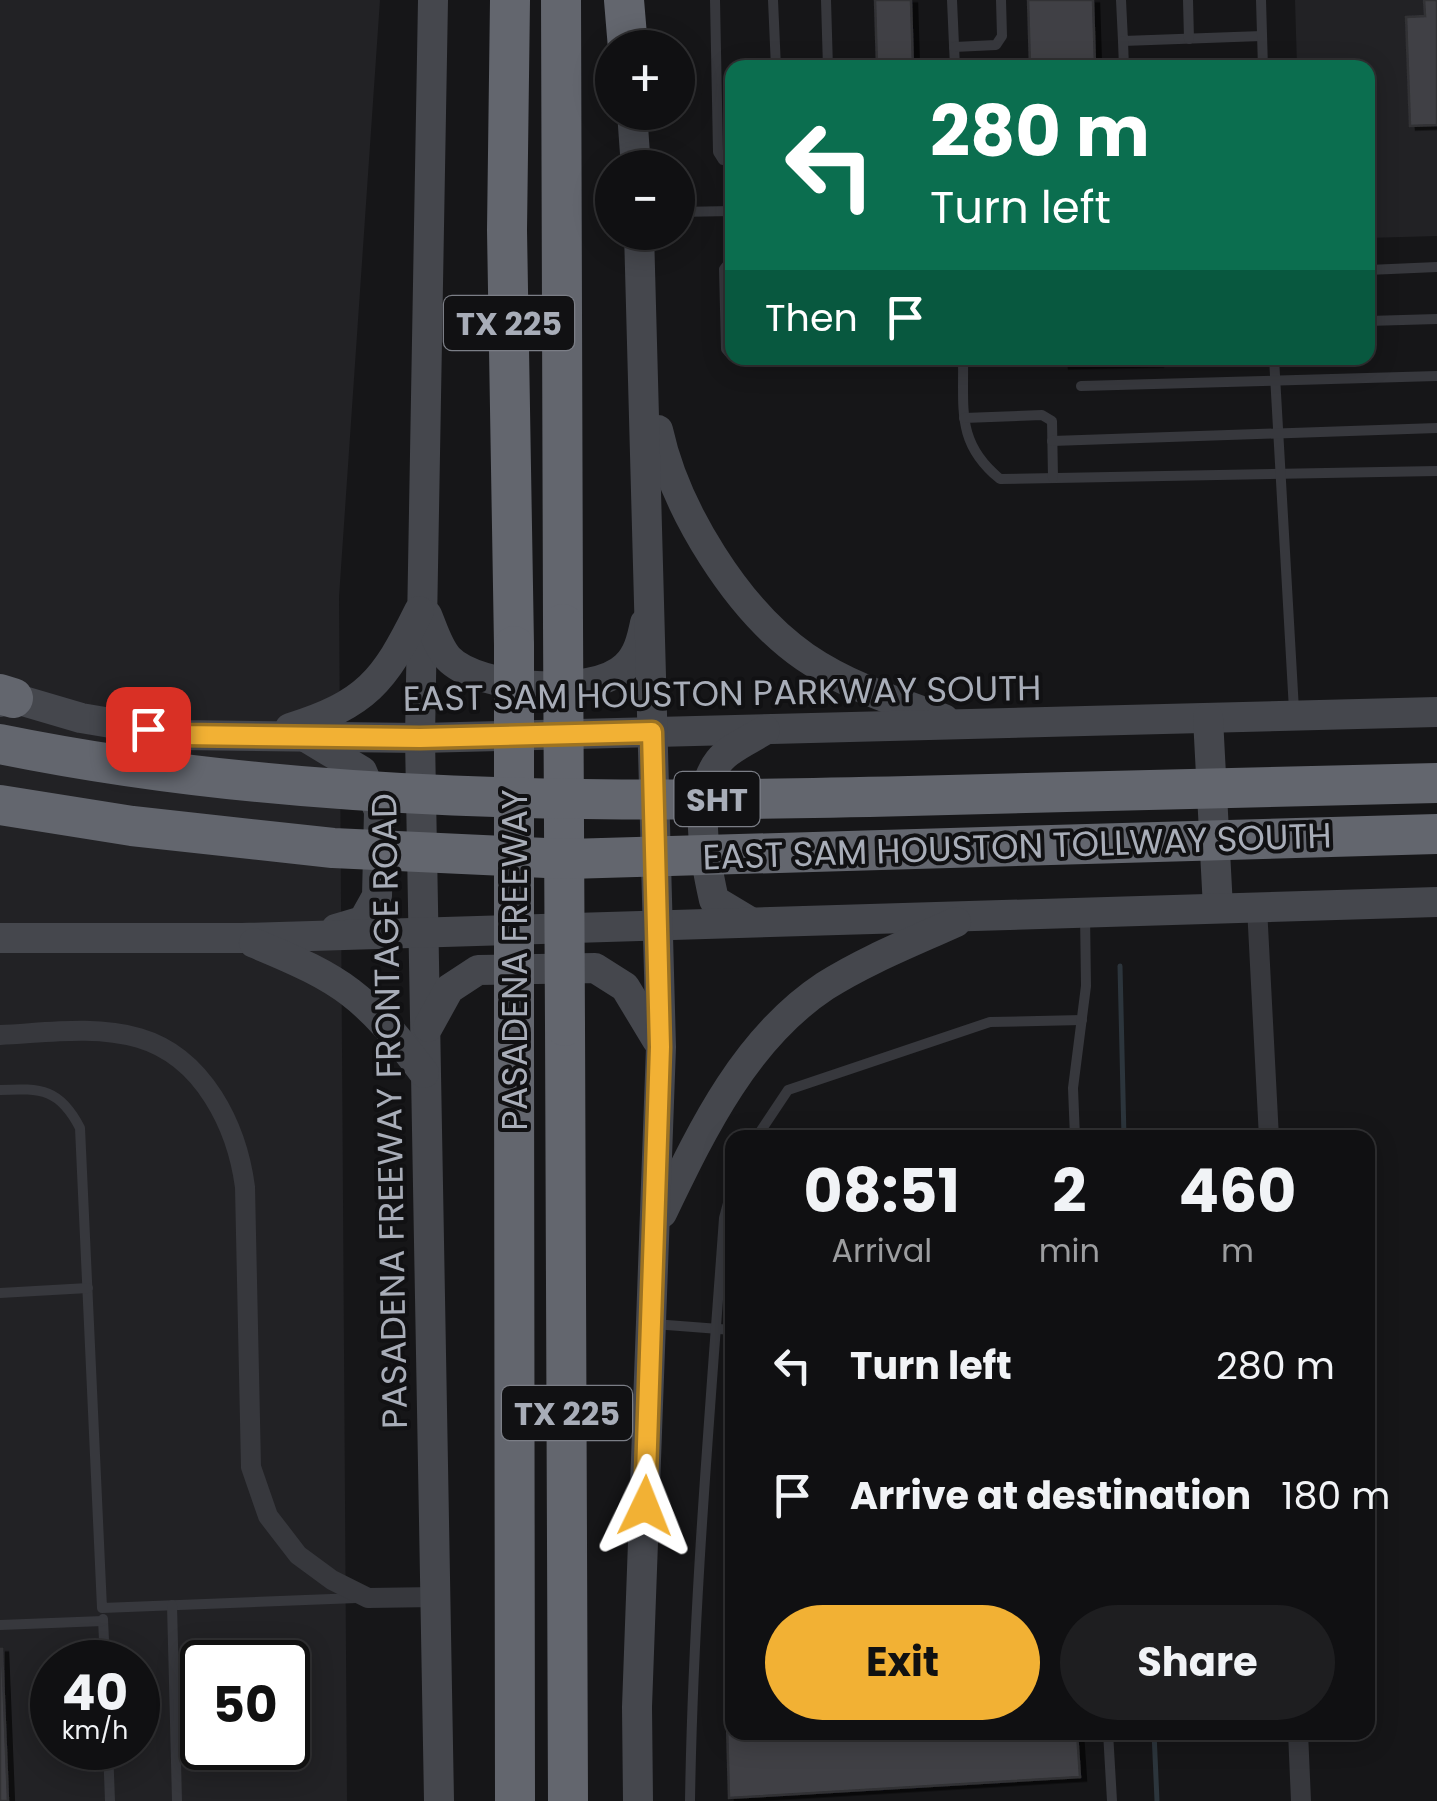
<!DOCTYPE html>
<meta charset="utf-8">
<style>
body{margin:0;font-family:Poppins,sans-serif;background:#1e1e20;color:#f1f3f6;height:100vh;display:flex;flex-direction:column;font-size:38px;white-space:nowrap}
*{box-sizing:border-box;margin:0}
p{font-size:32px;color:#9c9d9f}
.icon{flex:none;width:55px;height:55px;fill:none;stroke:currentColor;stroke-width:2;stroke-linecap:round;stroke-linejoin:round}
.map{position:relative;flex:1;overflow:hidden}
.details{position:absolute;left:725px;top:1130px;width:650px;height:610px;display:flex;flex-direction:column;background:#101012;border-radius:20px;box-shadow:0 5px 25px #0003,0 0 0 2px #303032}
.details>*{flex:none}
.top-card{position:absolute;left:725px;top:60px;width:650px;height:305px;border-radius:20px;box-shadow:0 5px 25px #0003,0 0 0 2px #303032;background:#0b6e4f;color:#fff;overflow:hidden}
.fabs{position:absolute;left:595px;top:30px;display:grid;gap:20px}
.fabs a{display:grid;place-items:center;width:100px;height:100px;border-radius:50%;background:#101012;box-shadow:0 5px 25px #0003,0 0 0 2px #303032;font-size:50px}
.speed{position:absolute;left:30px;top:1640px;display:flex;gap:20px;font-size:50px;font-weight:700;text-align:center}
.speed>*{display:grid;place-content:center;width:130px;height:130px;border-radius:50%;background:#101012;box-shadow:0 5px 25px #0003,0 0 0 2px #303032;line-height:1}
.speed small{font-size:25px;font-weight:400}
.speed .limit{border:5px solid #111;border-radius:15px;background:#fff;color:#111}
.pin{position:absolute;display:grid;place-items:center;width:85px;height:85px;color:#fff;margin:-42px;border-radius:20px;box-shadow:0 5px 15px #0006}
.me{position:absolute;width:110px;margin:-55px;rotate:2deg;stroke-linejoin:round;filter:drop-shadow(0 0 8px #0008)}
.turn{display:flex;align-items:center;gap:35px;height:210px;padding:0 40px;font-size:45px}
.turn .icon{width:130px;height:130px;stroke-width:2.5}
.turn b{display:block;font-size:70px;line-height:85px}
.then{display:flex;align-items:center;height:95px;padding:0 40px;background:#0003;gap:20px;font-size:38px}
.eta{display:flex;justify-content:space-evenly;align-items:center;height:170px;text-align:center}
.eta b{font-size:60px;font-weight:700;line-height:70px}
.button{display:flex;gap:20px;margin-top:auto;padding:20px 40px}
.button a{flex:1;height:115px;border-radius:60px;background:#f2b134;color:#111;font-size:40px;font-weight:700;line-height:115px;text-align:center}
.button a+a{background:#1e1e20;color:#f1f3f6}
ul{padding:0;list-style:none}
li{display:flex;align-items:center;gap:30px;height:130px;padding:0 40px}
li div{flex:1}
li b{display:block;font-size:38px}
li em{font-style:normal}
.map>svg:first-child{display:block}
.built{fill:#222225;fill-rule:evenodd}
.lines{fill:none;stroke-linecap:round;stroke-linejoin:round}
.stream{stroke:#2c353c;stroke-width:5}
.building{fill:#404145;stroke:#303034;stroke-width:2.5;filter:url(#shadow)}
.service{stroke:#37383d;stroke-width:10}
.minor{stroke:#37383d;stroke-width:20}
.secondary{stroke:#45474d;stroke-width:30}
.motorway{stroke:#63666e;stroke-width:40}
.motorway-bridge{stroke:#63666e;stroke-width:40}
.route-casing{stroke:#9d7322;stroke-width:25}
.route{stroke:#f2b134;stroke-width:18}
.labels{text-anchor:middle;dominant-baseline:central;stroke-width:8;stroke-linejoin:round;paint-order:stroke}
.shield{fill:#111113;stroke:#7b7e86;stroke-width:2.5}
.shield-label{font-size:32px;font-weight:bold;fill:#a8adb8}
.street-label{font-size:35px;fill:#a8adb8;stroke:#111113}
</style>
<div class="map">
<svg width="1437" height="1801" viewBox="0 0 1437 1801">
<defs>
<filter id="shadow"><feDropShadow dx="6" dy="3.5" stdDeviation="0" flood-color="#0009"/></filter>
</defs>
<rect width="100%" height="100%" fill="#161618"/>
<g class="built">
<path d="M0,0H380L339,597L347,1801H0ZM52,1662H138V1748H52ZM202,1662H288V1748H202Z"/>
<path d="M1295,0H1437V236L1368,238V68L1297,67Z"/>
</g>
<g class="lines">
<g class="stream">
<path d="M1120,966L1124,1138"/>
<path d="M1154,1732L1157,1801"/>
</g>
</g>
<g class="building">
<path d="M875,0H911L913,68H877Z"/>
<path d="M1028,0H1093L1095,65L1030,67Z"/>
<path d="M1424,0H1437V125L1410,126L1406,17L1425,16Z"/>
<path d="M1062,358H1157V363L1063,365Z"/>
<path d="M0,1649H2L8,1801H0Z"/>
<path d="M732,1650V1732H1077L1080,1777L729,1798L725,1651Z"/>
</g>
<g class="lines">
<g class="service">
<path d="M715,0L718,152L723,160L732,159"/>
<path d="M773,0L776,68"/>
<path d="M826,0L828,68"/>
<path d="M952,0L955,68"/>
<path d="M1121,0L1123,41L1262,36"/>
<path d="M1188,0L1189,39"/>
<path d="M1261,0L1263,68"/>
<path d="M1123,41L1124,68"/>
<path d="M954,47L996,45L1002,36L1001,0"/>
<path d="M678,212L732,211"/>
<path d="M732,259L724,269L726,349L732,356"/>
<path d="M1368,270L1437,267"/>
<path d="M1368,321L1437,319"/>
<path d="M963,358C964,410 956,443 1000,479L1437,471"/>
<path d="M1274,358L1294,710"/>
<path d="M1081,386L1437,376"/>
<path d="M964,418L1042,415L1052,421L1053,478"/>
<path d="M1052,441L1437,428"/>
<path d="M0,1090C42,1088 60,1089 80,1128L102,1608L357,1598"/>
<path d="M756,1138L788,1090L990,1022L1082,1020"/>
<path d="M1075,1138L1073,1088L1086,986L1085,914"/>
<path d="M0,1293L88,1288"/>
<path d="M654,1324L732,1330"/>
<path d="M172,1605L177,1801"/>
<path d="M103,1619L105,1662"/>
<path d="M0,1625L103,1621"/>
<path d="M1108,1732L1112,1801"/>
<path d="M108,1748L110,1801"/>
<path d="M690,1801C693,1606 710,1413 724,1218L732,1188"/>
</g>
<g class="minor">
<path d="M1257,907L1269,1138"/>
<path d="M0,1035C45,1033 95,1025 139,1038C204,1057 237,1127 245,1187L251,1467L268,1516L298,1555L332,1580L368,1598L436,1597"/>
<path d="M1298,1732L1301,1801"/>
</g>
<g class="secondary">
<path d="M433,0L420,738L439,1801"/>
<path d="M632,112L636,168"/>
<path d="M658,430C675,509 737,610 805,657C847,686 897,702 944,719"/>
<path d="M427,615C433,629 438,647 448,658C478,690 594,698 626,666C638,655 642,638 645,623"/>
<path d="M0,702L13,698L81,718L182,735L420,738L1437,712"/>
<path d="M1208,718L1218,908"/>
<path d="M290,728C366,704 384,682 419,611"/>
<path d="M307,738L362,771L379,811L377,896L363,921L336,929"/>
<path d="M749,921L714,900C705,860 692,796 719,761C729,748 751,739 765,730"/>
<path d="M0,938H242L1437,902"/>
<path d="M254,943C344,980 365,995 424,1073"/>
<path d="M428,1027L449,989L478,970L595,968L625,987L657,1040"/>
<path d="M662,1213C702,1130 745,1039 825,986C866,960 912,942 956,922"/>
<path d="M638,1801L637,1707L661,1047L639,232"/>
</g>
<g class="motorway">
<path d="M510,0L507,230L514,646"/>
<path d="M561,0L563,624"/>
<path d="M624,0L628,48"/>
<path d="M0,694L13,698"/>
<path d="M565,1026L568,1801"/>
<path d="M514,1046L515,1801"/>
</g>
<g class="motorway-bridge">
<path d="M563,624L565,1026"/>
<path d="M514,646V1046"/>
<path d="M0,744C299,805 606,803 909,796C1085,791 1261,787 1437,783"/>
<path d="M0,805L132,826L333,848L568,859L1437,834"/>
</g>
</g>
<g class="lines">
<defs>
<path id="route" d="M148,729L182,735L420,738L652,732L660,1047L645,1506"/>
</defs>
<use href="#route" class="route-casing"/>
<use href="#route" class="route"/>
</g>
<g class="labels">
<g class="shield">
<rect x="444" y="296" width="130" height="54" rx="8"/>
<rect x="674.5" y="772" width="85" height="54" rx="8"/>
<rect x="502" y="1386" width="130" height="54" rx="8"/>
</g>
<g class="shield-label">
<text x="509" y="323">TX 225</text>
<text x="717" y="799">SHT</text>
<text x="567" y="1413">TX 225</text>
</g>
<g class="street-label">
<text transform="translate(722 693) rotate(-1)">EAST SAM HOUSTON PARKWAY SOUTH</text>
<text transform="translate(1017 846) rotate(-2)">EAST SAM HOUSTON TOLLWAY SOUTH</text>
<text transform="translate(514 960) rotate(-90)">PASADENA FREEWAY</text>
<text transform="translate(389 1111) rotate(-91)">PASADENA FREEWAY FRONTAGE ROAD</text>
</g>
</g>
</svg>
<div class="fabs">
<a>+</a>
<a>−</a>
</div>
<div class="speed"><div>40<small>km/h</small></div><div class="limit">50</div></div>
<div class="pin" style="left:148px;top:729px;background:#d93025"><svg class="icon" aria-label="arrive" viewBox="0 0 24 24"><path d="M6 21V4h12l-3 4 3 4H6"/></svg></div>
<svg class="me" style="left:645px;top:1506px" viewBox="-20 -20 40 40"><path d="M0-17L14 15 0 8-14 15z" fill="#f2b134" stroke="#fff" stroke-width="4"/></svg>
<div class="top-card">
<div class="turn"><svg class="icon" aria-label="left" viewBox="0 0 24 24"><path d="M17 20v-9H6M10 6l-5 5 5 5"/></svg><div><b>280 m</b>Turn left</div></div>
<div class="then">Then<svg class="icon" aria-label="arrive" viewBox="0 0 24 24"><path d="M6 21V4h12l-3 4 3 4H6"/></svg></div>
</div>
<section class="details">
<div class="eta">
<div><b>08:51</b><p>Arrival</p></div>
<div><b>2</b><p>min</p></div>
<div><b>460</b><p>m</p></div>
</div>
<ul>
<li><svg class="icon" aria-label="left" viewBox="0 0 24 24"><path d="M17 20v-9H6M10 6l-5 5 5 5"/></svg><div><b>Turn left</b></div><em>280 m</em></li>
<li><svg class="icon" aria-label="arrive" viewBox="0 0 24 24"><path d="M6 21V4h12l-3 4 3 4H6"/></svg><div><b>Arrive at destination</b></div><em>180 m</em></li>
</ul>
<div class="button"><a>Exit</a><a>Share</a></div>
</section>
</div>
